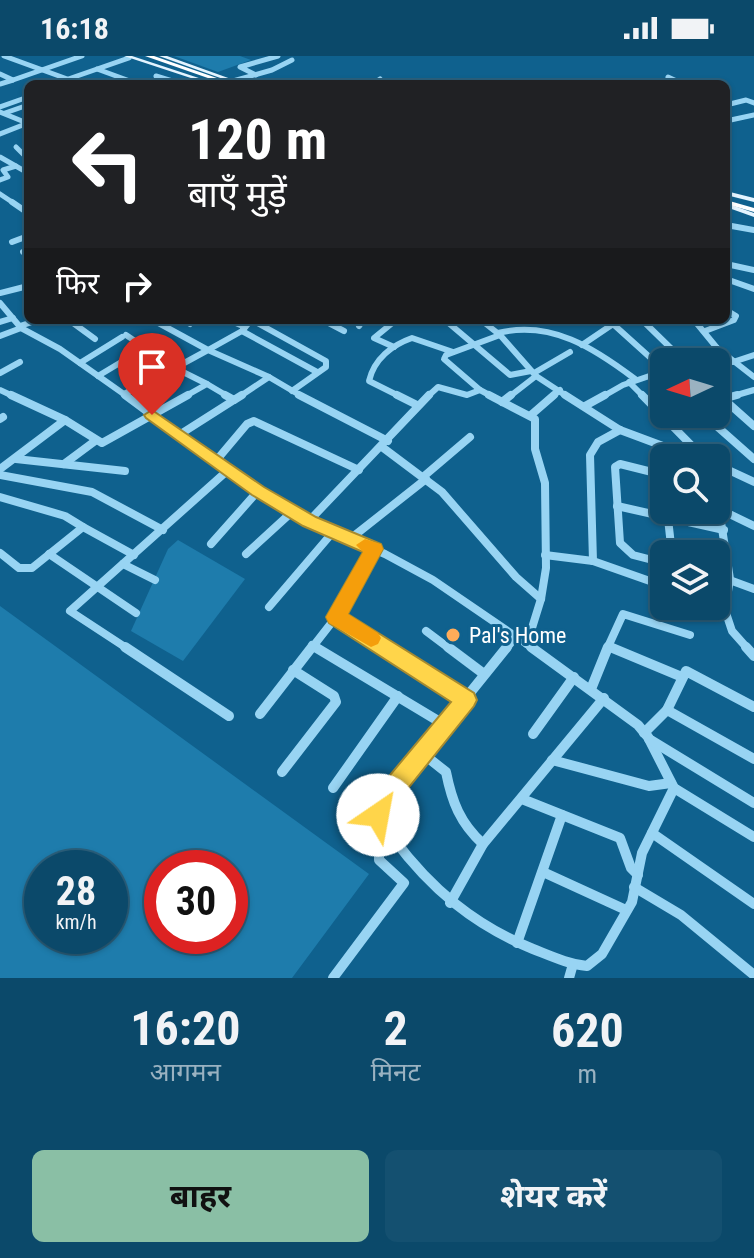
<!DOCTYPE html>
<html lang="hi">
<meta charset="utf-8">
<style>
body{margin:0;font-family:"Roboto Condensed","Noto Sans Devanagari",sans-serif;background:#145070;color:#f1f3f6;height:100vh;display:flex;flex-direction:column;font-size:30px;white-space:nowrap}
*{box-sizing:border-box;margin:0}
p{font-size:26px;color:#9ab2c1}
.icon{flex:none;width:44px;height:44px;fill:none;stroke:currentColor;stroke-width:2;stroke-linecap:round;stroke-linejoin:round}
.map{position:relative;height:922px;overflow:hidden}
.panel{display:flex;flex-direction:column;background:#0b496a;flex:1}
.panel>*{flex:none}
.guide{position:absolute;left:24px;top:24px;width:706px;height:244px;border-radius:12px;box-shadow:0 2px 6px #0004,0 0 0 2px #2b617e;background:#202124;color:#fff;overflow:hidden}
.needle{width:52px;rotate:266deg}
.controls{position:absolute;left:650px;top:292px;display:grid;gap:16px}
.controls a{display:grid;place-items:center;width:80px;height:80px;border-radius:12px;background:#0b496a;box-shadow:0 2px 6px #0004,0 0 0 2px #2b617e;font-size:40px}
.speed{position:absolute;left:24px;top:794px;display:flex;gap:16px;font-size:40px;font-weight:700;text-align:center}
.speed>*{display:grid;place-content:center;width:104px;height:104px;border-radius:50%;background:#0b496a;box-shadow:0 2px 6px #0004,0 0 0 2px #2b617e;line-height:1}
.speed small{font-size:20px;font-weight:400}
.speed .limit{border:12px solid #d22;background:#fff;color:#111}
.pin{position:absolute;display:grid;place-items:center;width:68px;height:68px;color:#fff;margin:-82px -34px;border-radius:50% 50% 50% 0;rotate:-45deg;box-shadow:0 0 8px #0007}
.pin .icon{rotate:45deg}
.me{position:absolute;width:88px;margin:-44px;rotate:33deg;stroke-linejoin:round;filter:drop-shadow(0 0 6px #0008)}
.turn{display:flex;align-items:center;gap:28px;height:168px;padding:0 32px;font-size:36px}
.turn .icon{width:104px;height:104px;stroke-width:2.5}
.turn b{display:block;font-size:56px;line-height:68px}
.then{display:flex;align-items:center;height:76px;padding:0 32px;background:#0003;gap:16px;font-size:30px}
.eta{display:flex;justify-content:space-evenly;align-items:center;height:136px;text-align:center}
.eta b{font-size:48px;font-weight:700;line-height:56px}
.primary-button{display:flex;gap:16px;margin-top:auto;padding:16px 32px}
.primary-button a{flex:1;height:92px;border-radius:12px;background:#8abfa5;color:#111;font-size:32px;font-weight:700;line-height:92px;text-align:center}
.primary-button a+a{background:#145070;color:#f1f3f6}
.status{display:flex;justify-content:space-between;align-items:center;height:56px;padding:0 40px;background:#0b496a;direction:ltr}
.status svg{height:22px;fill:currentColor}
.map>svg:first-child{display:block}
.green{fill:#1e7cac;fill-rule:evenodd}
.lines{fill:none;stroke-linecap:round;stroke-linejoin:round}
.minor-far3{stroke:#98d4f3;stroke-width:5}
.minor-far2{stroke:#98d4f3;stroke-width:6}
.minor-far1{stroke:#98d4f3;stroke-width:8}
.minor{stroke:#98d4f3;stroke-width:10}
.major{fill:#e3f4ff;fill-rule:evenodd}
.highway{fill:#fff;fill-rule:evenodd}
.route{fill:#ffd54a;stroke:#a68a30;stroke-width:2}
.slow{fill:#f59e0b}
.poi-dot{fill:#ffac59;stroke:#0f618e;stroke-width:3}
.labels{text-anchor:middle;dominant-baseline:central;stroke-width:6;stroke-linejoin:round;paint-order:stroke}
.poi-label{font-size:22px;fill:#fff;stroke:#0f618e;text-anchor:start}
</style>
<div class="status"><b>16:18</b><svg viewBox="0 0 49 12"><path d="M0 12V9h3v3zM5 12V6h3v6zM10 12V3h3v9zM15 12V0h3v12zM26 1h20v11H26zM47 4h2v5h-2z"/></svg></div>
<div class="map">
<svg width="754" height="922" viewBox="0 0 754 922">
<rect width="100%" height="100%" fill="#0f618e"/>
<g class="green">
<path d="M174,0H240L251,4L218,16Z"/>
<path d="M178,484L245,523L183,605L131,575L168,493Z"/>
<path d="M0,550L369,818L292,922H0ZM42,812H110V880H42ZM162,812H230V880H162Z"/>
</g>
<g class="lines">
<g class="minor-far3">
<path d="M4,0L81,28"/>
<path d="M97,13L138,28"/>
<path d="M0,18L13,24L0,28"/>
<path d="M256,19L240,11L278,0"/>
<path d="M156,20L182,28"/>
<path d="M668,21L683,28"/>
<path d="M13,24L82,0"/>
<path d="M233,25L272,14L292,4"/>
<path d="M54,28L129,2"/>
<path d="M179,28L202,25"/>
<path d="M373,28L380,23"/>
<path d="M695,28L704,26"/>
<path d="M726,49L746,44L754,47"/>
<path d="M0,51L28,41"/>
<path d="M0,56L27,67"/>
<path d="M5,57L28,49"/>
<path d="M726,65L754,59"/>
<path d="M0,78L28,67"/>
<path d="M16,91L28,103"/>
<path d="M0,101L28,117"/>
<path d="M0,124L8,121L3,114L16,110"/>
<path d="M0,138L15,148"/>
</g>
<g class="minor-far2">
<path d="M12,146L28,157"/>
<path d="M726,169L754,174"/>
<path d="M12,186L28,180"/>
<path d="M23,196L28,195"/>
<path d="M726,208L754,214"/>
<path d="M726,223L754,233"/>
<path d="M0,237L28,230"/>
<path d="M0,247L21,272L60,293L128,341"/>
<path d="M69,264L95,283"/>
<path d="M153,264L208,294L242,275L251,264"/>
<path d="M183,264L190,268"/>
<path d="M229,264L245,271"/>
<path d="M252,264L326,305V311L292,335"/>
<path d="M323,264L344,275"/>
<path d="M445,264L510,319L531,315"/>
<path d="M481,264L500,279L536,320L568,341"/>
<path d="M586,264L590,266"/>
<path d="M642,264L685,306"/>
<path d="M694,264L717,292L754,321"/>
<path d="M0,266L13,262"/>
<path d="M613,268L664,314"/>
<path d="M20,270L38,264"/>
<path d="M359,270L363,264"/>
<path d="M242,275L317,316"/>
<path d="M705,275L734,264L736,260L726,254"/>
<path d="M498,277C551,264 594,292 635,323"/>
<path d="M126,279L175,312L208,294L269,321L239,341"/>
<path d="M0,280L21,272"/>
<path d="M582,289L619,264"/>
<path d="M394,291L374,282L396,264"/>
<path d="M680,301L717,292"/>
<path d="M733,306L754,299"/>
<path d="M80,307L122,281"/>
<path d="M0,317L20,306"/>
<path d="M534,317L570,296"/>
<path d="M98,320L143,293"/>
<path d="M269,321L303,341"/>
<path d="M629,326L644,341"/>
<path d="M207,328L229,341"/>
<path d="M0,334L15,341"/>
<path d="M716,336L721,341"/>
<path d="M124,338L175,312L207,328L184,341"/>
<path d="M401,341L369,325C374,303 392,289 412,282L453,296"/>
<path d="M427,341L438,331L467,339L480,334"/>
<path d="M493,341L480,334L444,303L446,299L500,279"/>
<path d="M509,341L536,320"/>
<path d="M552,341L560,334"/>
<path d="M602,341L623,329L664,315"/>
<path d="M730,341L754,334"/>
</g>
<g class="minor-far1">
<path d="M11,339L65,364"/>
<path d="M125,339L227,415L309,465L385,498L433,524L534,593"/>
<path d="M225,339L234,344L242,339"/>
<path d="M299,339L388,385"/>
<path d="M397,339L417,349"/>
<path d="M489,339L535,363V393L545,427L546,512L541,543L527,588"/>
<path d="M565,339L620,374L695,402"/>
<path d="M642,339L695,393L708,402"/>
<path d="M719,339L754,370"/>
<path d="M716,345L737,339"/>
<path d="M502,346L511,339"/>
<path d="M585,350L605,339"/>
<path d="M703,358L754,403"/>
<path d="M531,359L554,339"/>
<path d="M0,363L3,361"/>
<path d="M179,379L234,344"/>
<path d="M382,391L442,436L516,521L541,543"/>
<path d="M16,403L125,415"/>
<path d="M215,406L247,368L254,365L359,414"/>
<path d="M64,408L95,385"/>
<path d="M716,410L723,412L717,441L730,523L725,554L732,575L748,593"/>
<path d="M722,411L754,426"/>
<path d="M0,413L65,364L102,387L188,339"/>
<path d="M0,419L92,436L163,474"/>
<path d="M664,419L620,408L615,411L620,487L633,499L664,507"/>
<path d="M423,421L470,381"/>
<path d="M0,441L65,460L83,471"/>
<path d="M617,450L724,474"/>
<path d="M719,453L754,470"/>
<path d="M667,454L672,498"/>
<path d="M309,465L429,339"/>
<path d="M350,483L426,423"/>
<path d="M211,488L258,435"/>
<path d="M0,497L19,512H32L83,471L134,499"/>
<path d="M49,498L136,557"/>
<path d="M246,498L293,455"/>
<path d="M545,499L593,505L664,530"/>
<path d="M593,505L590,399L598,386L620,374"/>
<path d="M123,508L155,524"/>
<path d="M716,519L754,533"/>
<path d="M269,551L333,476"/>
<path d="M336,561L386,593"/>
<path d="M426,575L450,593"/>
<path d="M312,589L319,593"/>
<path d="M608,590L615,593"/>
<path d="M128,593L70,555L227,415"/>
<path d="M311,593L336,561L374,493"/>
<path d="M506,593L516,580"/>
<path d="M607,593L623,558L690,579"/>
</g>
<g class="minor">
<path d="M125,591L229,660"/>
<path d="M315,591L445,669"/>
<path d="M383,591L466,644"/>
<path d="M448,591L484,618"/>
<path d="M531,591L638,669L648,681L674,732L754,781"/>
<path d="M610,591L682,621"/>
<path d="M746,591L754,600"/>
<path d="M591,633L608,591"/>
<path d="M667,654L754,703"/>
<path d="M260,658L312,591"/>
<path d="M644,677L667,654L686,615L754,651"/>
<path d="M533,678L574,621"/>
<path d="M649,683L754,747"/>
<path d="M422,697L446,716C452,746 460,767 483,788"/>
<path d="M552,704L649,730L671,727"/>
<path d="M282,716L336,646L334,640L293,614"/>
<path d="M333,732L398,640"/>
<path d="M522,743L620,782L631,812L638,819"/>
<path d="M652,777L754,848"/>
<path d="M393,782C431,833 474,869 533,893C551,900 568,908 587,910L602,898L632,846L642,797L674,732"/>
<path d="M543,816L626,854"/>
<path d="M634,831L681,859L754,919"/>
<path d="M450,847L483,788L604,642"/>
<path d="M517,887L562,759"/>
<path d="M333,922L404,827L379,804V798L393,782L379,763L378,751L507,591"/>
<path d="M569,922L573,908"/>
</g>
<g class="major">
<path d="M124,0H132L217,28H209Z"/>
<path d="M159,0H167L245,28H237Z"/>
<path d="M726,135L754,142V146L726,139Z"/>
<path d="M726,147L754,157V161L726,151Z"/>
</g>
<g class="highway">
<path d="M145,0H154L234,28H225Z"/>
<path d="M726,144L754,152V156L726,148Z"/>
</g>
</g>
<path class="route" d="M152,354L264,431L316,461L381,488L383,493L348,558L474,637L477,644L474,650L390,755L386,766L378,770L369,766L366,759L370,743L451,646L329,567L326,561L363,496L303,470L252,439L146,362L144,359Z"/>
<path class="slow" d="M365,483L381,488L383,493L348,558L378,577L381,582L378,588L371,591L329,567L326,561L363,496L356,489Z"/>
<circle class="poi-dot" cx="453" cy="579" r="8"/>
<g class="labels">
<g class="poi-label">
<text x="469" y="579">Pal's Home</text>
</g>
</g>
</svg>
<div class="controls">
<a><svg class="needle" viewBox="-14 -14 28 28"><path d="M0-13l5 13h-10z" fill="#e53935"/><path d="M0 13l5-13h-10z" fill="#9ab2c1"/></svg></a>
<a><svg class="icon" aria-label="search" viewBox="0 0 24 24"><circle cx="10" cy="10" r="6"/><path d="M15 15l6 6"/></svg></a>
<a><svg class="icon" aria-label="layers" viewBox="0 0 24 24"><path d="M12 4l9 5-9 5-9-5zM3 14l9 5 9-5"/></svg></a>
</div>
<div class="speed"><div>28<small>km/h</small></div><div class="limit">30</div></div>
<div class="pin" style="left:152px;top:359px;background:#d93025"><svg class="icon" aria-label="arrive" viewBox="0 0 24 24"><path d="M6 21V4h12l-3 4 3 4H6"/></svg></div>
<svg class="me" style="left:378px;top:759px" viewBox="-20 -20 40 40"><circle r="19" fill="#fff"/><path d="M0-13L10 11 0 6-10 11z" fill="#ffd54a"/></svg>
<div class="guide">
<div class="turn"><svg class="icon" aria-label="left" viewBox="0 0 24 24"><path d="M17 20v-9H6M10 6l-5 5 5 5"/></svg><div><b>120 m</b>बाएँ मुड़ें</div></div>
<div class="then">फिर<svg class="icon" aria-label="right" viewBox="0 0 24 24"><path d="M7 20v-9h11M14 6l5 5-5 5"/></svg></div>
</div>
</div>
<section class="panel">
<div class="eta">
<div><b>16:20</b><p>आगमन</p></div>
<div><b>2</b><p>मिनट</p></div>
<div><b>620</b><p>m</p></div>
</div>
<div class="primary-button"><a>बाहर</a><a>शेयर करें</a></div>
</section>
